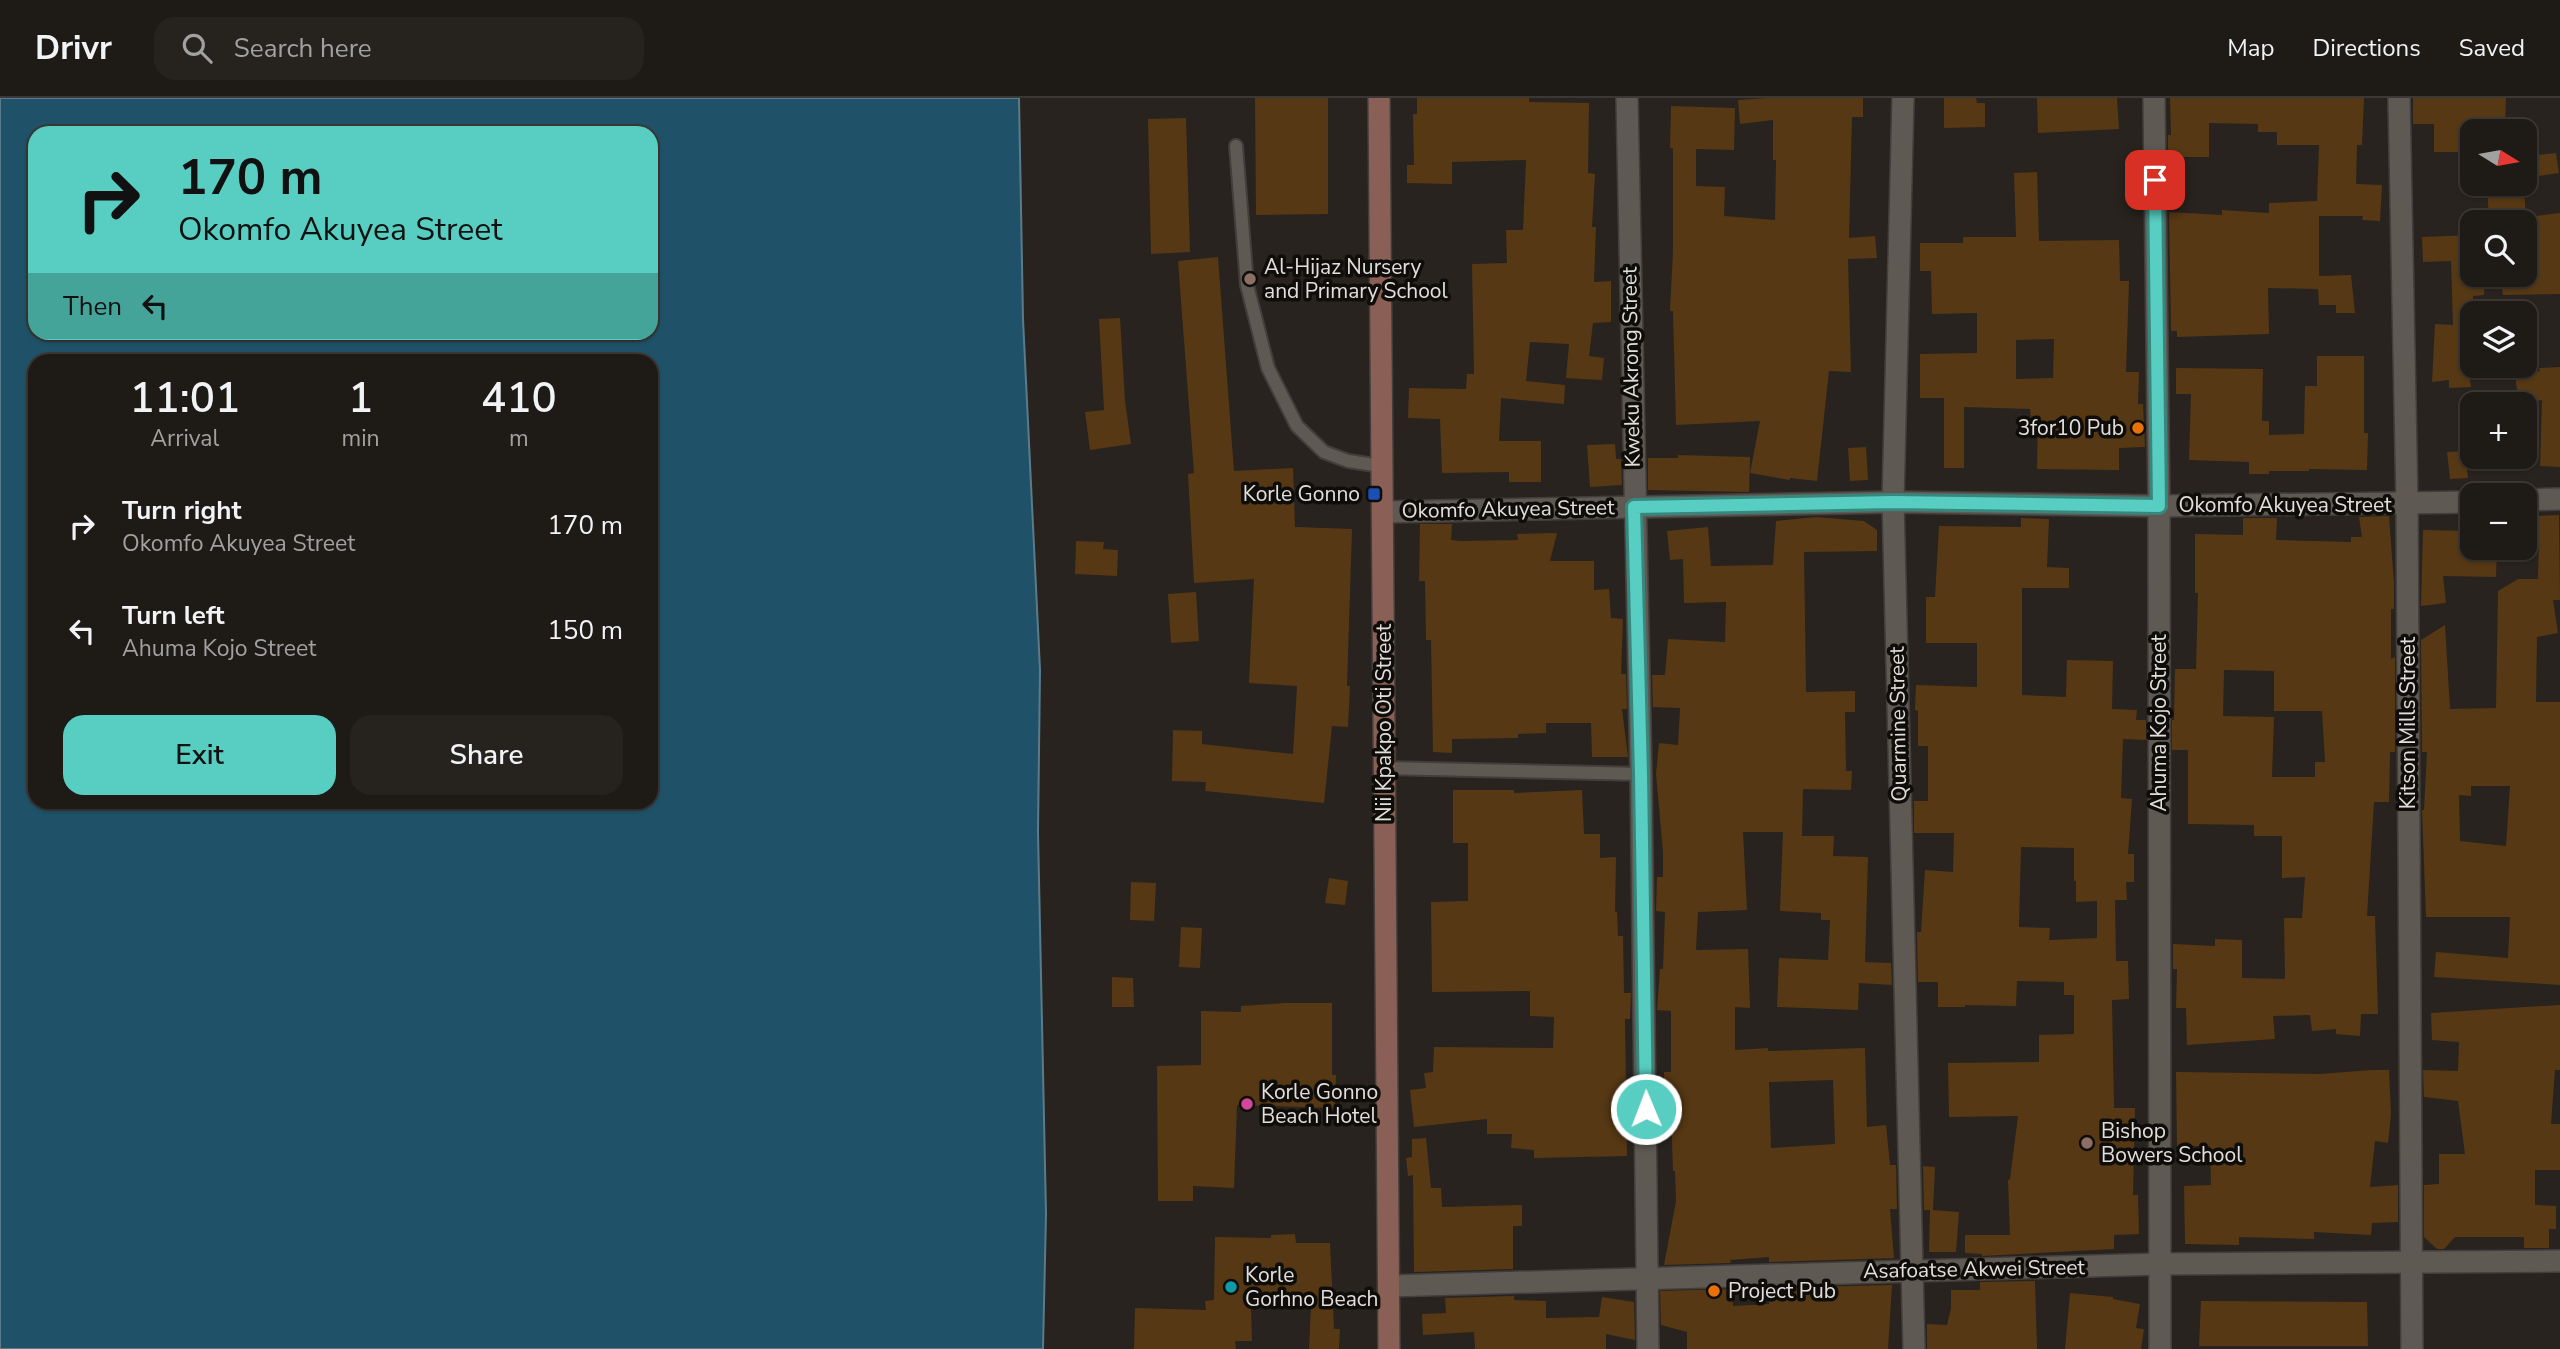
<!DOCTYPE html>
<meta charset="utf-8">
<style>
body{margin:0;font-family:"Nunito Sans",sans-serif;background:#26231f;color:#f1f3f6;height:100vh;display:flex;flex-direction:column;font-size:26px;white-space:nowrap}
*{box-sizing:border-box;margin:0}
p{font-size:23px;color:#a1a1a1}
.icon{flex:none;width:38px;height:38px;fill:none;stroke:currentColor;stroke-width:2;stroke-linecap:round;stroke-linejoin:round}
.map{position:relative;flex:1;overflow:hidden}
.details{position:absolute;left:28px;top:256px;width:630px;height:455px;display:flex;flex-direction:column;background:#1e1a16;border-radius:21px;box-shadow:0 2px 5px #0004,0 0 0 2px #3c3835}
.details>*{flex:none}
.banner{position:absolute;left:28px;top:28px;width:630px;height:214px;border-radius:21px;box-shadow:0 2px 5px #0004,0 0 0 2px #3c3835;background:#57cec1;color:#111;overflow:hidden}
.needle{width:46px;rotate:101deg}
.controls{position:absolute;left:2460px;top:21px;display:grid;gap:14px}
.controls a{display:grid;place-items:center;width:77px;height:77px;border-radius:14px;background:#1e1a16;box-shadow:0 2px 5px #0004,0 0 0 2px #3c3835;font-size:35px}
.pin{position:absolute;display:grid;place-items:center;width:60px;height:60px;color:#fff;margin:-30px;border-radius:14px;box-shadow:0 4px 10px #0006}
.me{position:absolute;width:77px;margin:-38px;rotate:359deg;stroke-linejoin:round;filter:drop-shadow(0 0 5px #0008)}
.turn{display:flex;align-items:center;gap:24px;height:147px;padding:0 35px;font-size:32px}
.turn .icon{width:91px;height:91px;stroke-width:2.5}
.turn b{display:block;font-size:49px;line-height:60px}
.then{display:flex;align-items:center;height:66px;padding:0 35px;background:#0003;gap:14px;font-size:26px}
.eta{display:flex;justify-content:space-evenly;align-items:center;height:119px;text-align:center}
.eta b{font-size:42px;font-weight:600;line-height:49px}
.cta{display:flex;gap:14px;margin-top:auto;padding:14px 35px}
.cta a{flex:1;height:80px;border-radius:21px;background:#57cec1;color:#111;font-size:28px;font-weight:600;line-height:80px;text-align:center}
.cta a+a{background:#26231f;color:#f1f3f6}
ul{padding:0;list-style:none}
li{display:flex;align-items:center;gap:21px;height:105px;padding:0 35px}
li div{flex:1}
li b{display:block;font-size:26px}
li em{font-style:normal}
header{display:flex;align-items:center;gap:42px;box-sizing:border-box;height:98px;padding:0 35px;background:#1e1a16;border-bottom:2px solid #3c3835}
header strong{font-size:33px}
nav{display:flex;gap:38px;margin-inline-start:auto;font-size:24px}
.search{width:490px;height:63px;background:#26231f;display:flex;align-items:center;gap:18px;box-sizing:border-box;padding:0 24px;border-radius:21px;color:#a1a1a1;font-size:26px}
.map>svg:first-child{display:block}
.water{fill:#1f5268;stroke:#5a7c8a;stroke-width:2;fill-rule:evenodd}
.building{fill:#563814;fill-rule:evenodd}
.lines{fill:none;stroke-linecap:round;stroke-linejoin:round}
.service-casing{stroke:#423e3b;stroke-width:16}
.minor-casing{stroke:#423e3b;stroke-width:24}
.secondary-casing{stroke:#423e3b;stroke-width:24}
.service{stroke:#5f5953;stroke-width:12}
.minor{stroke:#5f5953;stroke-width:21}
.secondary{stroke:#8a5f56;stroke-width:21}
.route-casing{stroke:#39867d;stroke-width:18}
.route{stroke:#57cec1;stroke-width:12}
.education-dot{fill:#8d6e63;stroke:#0f0d0a;stroke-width:2.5}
.food-dot{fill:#e8710a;stroke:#0f0d0a;stroke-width:2.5}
.transit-dot{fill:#1a4fb4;stroke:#0f0d0a;stroke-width:2.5}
.hotel-dot{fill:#d1479c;stroke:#0f0d0a;stroke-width:2.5}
.culture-dot{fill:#0f9aa8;stroke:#0f0d0a;stroke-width:2.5}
.labels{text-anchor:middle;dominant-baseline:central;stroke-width:7;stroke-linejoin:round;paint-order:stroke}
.poi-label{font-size:21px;fill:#e2dedb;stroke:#0f0d0a;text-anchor:start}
.street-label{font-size:21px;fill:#e2dedb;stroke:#0f0d0a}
</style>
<header>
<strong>Drivr</strong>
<div class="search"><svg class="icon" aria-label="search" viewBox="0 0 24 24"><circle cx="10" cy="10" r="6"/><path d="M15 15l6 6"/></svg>Search here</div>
<nav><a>Map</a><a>Directions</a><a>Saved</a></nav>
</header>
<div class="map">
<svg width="2560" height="1251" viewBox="0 0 2560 1251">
<rect width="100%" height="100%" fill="#28231e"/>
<path class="water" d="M0,0H1019L1023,221L1040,572L1038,734L1046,1116L1043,1251H0ZM35,35H651V234H35ZM35,262H651V704H35Z"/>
<g class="building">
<path d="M1255,0H1328V116L1256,117Z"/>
<path d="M1417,0H1529V4L1589,5L1588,75L1595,76L1592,129H1596L1594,184L1611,183V224L1593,225L1589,258L1604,260L1602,282L1566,280L1569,246L1530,244L1526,283L1565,287L1564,306L1501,300L1499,343H1541V384H1509V374L1442,375L1440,321L1408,320L1409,290L1466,291L1467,276H1474L1472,166L1507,165L1506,132H1523L1526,62L1452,64V86L1407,85V67H1414L1413,16H1417Z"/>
<path d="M1767,0H1863V19H1852L1849,140L1875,138L1877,160L1848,161L1851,274L1829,273L1817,383L1790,380V382L1750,375L1760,323L1676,327L1673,213H1670L1673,154V50H1670L1671,8L1735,10L1734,52L1696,51V88L1725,89L1724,118L1775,122L1776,62H1773V22L1740,26L1738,2Z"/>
<path d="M1944,0H1976L1977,5H1985V29L1944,30Z"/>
<path d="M2037,0H2117L2119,31L2038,35Z"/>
<path d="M2170,0H2364L2362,47H2357L2356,86L2382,87L2380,123L2362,122L2363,118H2319V178L2351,177L2355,215H2336V207H2319L2318,191L2268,190L2269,236L2177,239V233H2171L2169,114L2222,117V112L2269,115V105L2317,103L2319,47H2277V34H2258V26L2209,25V59H2168V37H2171Z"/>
<path d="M2413,0H2506L2505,31L2460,30V54H2434V26H2413Z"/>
<path d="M1186,20L1190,154L1151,156L1148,21Z"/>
<path d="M2556,55L2559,75L2532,79L2529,58Z"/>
<path d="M2037,74L2039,143L2119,142L2120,183H2129L2126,274H2139L2138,306H2143L2145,349L2119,350V372L2037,371L2038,322H2031L2030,311L1964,309V370H1944V300H1920V256L1977,255V215L1932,216L1931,173H1920V145H1963V139H2016L2014,75ZM2054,241L2053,280L2016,281V242Z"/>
<path d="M2487,86H2524L2526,124H2489Z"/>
<path d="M2560,115V196L2503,197L2500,177H2525V170L2537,169L2536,118Z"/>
<path d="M2473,137V177H2485L2484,197L2473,198V268H2468L2471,289L2449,290V282L2432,284L2435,226L2453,227L2451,163L2423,164L2422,139Z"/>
<path d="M1218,159L1234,373L1293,370L1295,429L1352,431L1347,588H1350L1348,629L1332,628L1324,705L1205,693L1206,684L1172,683L1173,632L1202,633V646L1293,656L1297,588L1249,585L1254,481L1194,485L1188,376L1194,375L1178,163Z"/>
<path d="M1120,220L1125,303L1131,346L1090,352L1085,314L1104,312L1099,221Z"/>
<path d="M2317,258H2364V335H2368L2367,372L2309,371V373H2269V376H2249V364L2189,362L2191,296H2176V270L2263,271L2262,323H2269V337L2304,336L2305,288H2317Z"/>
<path d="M2560,269V369L2540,368L2542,302L2519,306L2515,277L2540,273L2539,270Z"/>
<path d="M1615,346L1616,361H1621L1622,387L1590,389L1587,347Z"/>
<path d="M1866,349L1868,382L1850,383L1848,350Z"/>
<path d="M2465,353L2468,380L2450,381L2447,354Z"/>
<path d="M1678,357L1750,359L1749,394L1648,392V360H1678Z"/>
<path d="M2559,417L2560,502H2553L2558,535L2537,539L2536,604H2560V887L2434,879L2436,854L2508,860L2510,819H2426L2422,712H2424L2427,654H2422L2421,542L2445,527L2450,611L2496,610L2498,493L2518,481H2538L2539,438H2536V418ZM2471,688H2510L2506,748L2460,743L2459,697L2471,698Z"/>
<path d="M2389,418L2394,485V511H2391V561L2395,559V654H2390L2389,704H2374L2367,818H2375L2378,916H2361L2360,938L2336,936V931L2312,933L2310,917L2273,918L2275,941L2187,947L2186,910H2176L2177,871H2173V846L2215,848V841L2242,842V880L2285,881L2284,820H2302L2305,779L2282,780V738H2254V727L2188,726V652H2172V622H2174L2175,571H2196L2198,495H2195V436L2243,437V420H2277L2276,442L2351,444V439H2362L2359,419ZM2224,572L2274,573V613H2322L2325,664H2315V679H2272L2274,619L2223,618Z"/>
<path d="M1816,419L1864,423L1877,432V453L1804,454L1806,594L1855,593V614H1845L1846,673H1852L1851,692L1803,691L1802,738H1834L1833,758L1868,759L1865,864L1891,865L1892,887L1859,885L1858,912L1777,909L1779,860L1828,862L1830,822H1821V815L1780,813L1783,734H1743L1747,812L1698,814L1696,852L1748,851L1750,910L1735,909V952L1768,950V953L1865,950L1867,1029L1886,1027L1890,1067H1896L1897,1111H1890L1894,1160L1769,1164V1159L1730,1162L1731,1165L1664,1167L1676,1103L1675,1073H1673L1671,1013H1664V974H1671V913L1657,912L1660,871H1663L1665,814L1656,813L1657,779H1663V754L1656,676L1659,645L1678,647L1680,610L1653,609L1652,577H1665L1668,541L1725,544L1726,504L1684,505L1683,461L1670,462L1667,433L1708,429L1711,468L1773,467L1776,423ZM1833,982L1835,1046L1771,1050L1769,984Z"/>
<path d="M2021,420L2049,421L2047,469L2069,470V490H2022V597L2066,599L2067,562L2113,563L2112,611L2137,612L2136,622H2146V642L2123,641L2121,700L2132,701L2128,756H2134V784H2126L2127,802H2115L2116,863H2128L2129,901L2112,902L2114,1010H2135L2133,1097H2138L2139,1136L2114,1137V1151L1982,1158V1156L1965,1155V1137H2010L2008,1082L2010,1081L2018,1018L1949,1019L1948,965L2039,964V937L2074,936V897H2064V884L2017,883L2016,908L1965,907V909H1938V884H1918L1917,834H1921L1925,772L1953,774L1954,735H1914V703H1928V648H1918V613L1915,612L1916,587L1977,589V545H1926V499H1935L1939,428L2021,429ZM2021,749L2074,750V783H2076V804L2097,803V840L2049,842L2050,830L2019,829Z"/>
<path d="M1420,426H1452L1451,442L1460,443L1518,442L1517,436L1557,435L1550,463H1594V492L1609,491L1611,520L1623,521L1621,576H1626L1627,611H1622L1628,659H1592L1591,625H1546V635L1518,636V640L1452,641V655L1433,654L1431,542H1426L1425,483H1419Z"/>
<path d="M2423,432L2473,433V450H2497L2496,479L2443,478L2446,505L2421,508Z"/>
<path d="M1076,443L1104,444L1103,451L1118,452L1117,478L1075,476Z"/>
<path d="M1196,494L1199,543L1171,545L1168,496Z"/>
<path d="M1453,692H1514V695L1582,692L1584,736H1600V760L1616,759L1615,814H1617L1618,838H1623L1624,895H1631L1630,921H1625L1627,1058L1534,1060V1052L1511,1050L1512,1036H1487V1021L1414,1029L1410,992L1426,990L1424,975L1433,974L1434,949L1553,950L1554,919L1530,918V893L1432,894L1431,804L1468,803V745H1453Z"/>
<path d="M1329,780L1348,783L1345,807L1325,805Z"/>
<path d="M1131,784L1156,785L1154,823L1130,822Z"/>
<path d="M1181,829L1202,830L1200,870L1179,869Z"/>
<path d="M1112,879L1133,880L1134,909H1112Z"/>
<path d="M1285,905H1332V977H1336L1335,1010L1237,1007L1234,1090L1193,1088V1103H1158L1157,968L1201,967V913L1241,914V908Z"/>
<path d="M2560,907V972H2555L2551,1026H2560V1072H2535V1107L2556,1108V1131H2549V1150H2524V1139H2455L2444,1151H2437L2424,1139V1087L2439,1086V1056H2465L2458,1003L2424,999L2423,972L2458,973L2459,944L2432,942L2431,915Z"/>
<path d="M2371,972H2389L2391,1016L2388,1045L2375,1043L2370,1089L2398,1087V1124L2372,1125L2371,1137L2314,1134V1141L2239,1139V1147L2185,1146L2184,1088L2211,1087L2210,1048H2177L2176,974L2320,976Z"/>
<path d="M1426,1040L1431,1090H1441L1442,1109L1522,1107V1128H1513V1171L1414,1174L1413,1077L1408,1078L1406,1060L1412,1059V1041Z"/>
<path d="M1923,1068L1935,1069L1933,1112L1959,1114L1956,1154H1929L1930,1112H1924Z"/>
<path d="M1295,1136L1296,1145H1330L1334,1231H1340L1339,1251H1309L1311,1208L1251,1210L1252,1243H1235L1236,1251H1134L1135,1210L1206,1212L1205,1203L1214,1202L1215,1139L1271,1140V1137Z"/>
<path d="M2035,1183L2037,1251H1927V1226L1947,1227L1951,1210V1192H1980V1184Z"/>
<path d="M1892,1187L1888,1251H1687V1234L1661,1227L1660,1193L1732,1191L1733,1208L1769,1206V1190Z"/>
<path d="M2070,1195L2113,1199V1201L2140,1206L2136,1230L2144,1231L2141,1251H2065Z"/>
<path d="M1514,1198V1202L1546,1203V1220L1599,1219L1602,1199L1634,1204L1635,1242L1606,1236V1251H1475L1474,1234L1423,1237L1422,1216L1446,1215L1445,1200Z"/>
<path d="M2201,1203L2367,1204L2368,1248H2199Z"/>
</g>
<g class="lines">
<defs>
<g id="service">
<path d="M1236,48L1247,187L1268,270L1297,328L1324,354L1348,363L1381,368"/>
<path d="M1385,670L1641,676"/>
</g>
<g id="minor">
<path d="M1627,0L1641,676L1648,1251"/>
<path d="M1903,0L1893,404L1914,1251"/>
<path d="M2154,0L2159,408L2160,1251"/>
<path d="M2399,0L2407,406L2412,1251"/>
<path d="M2525,402L2560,401"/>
<path d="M1383,414L1893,404L2159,408L2473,404"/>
<path d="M1389,1188L2160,1166L2560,1163"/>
</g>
<path id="secondary" d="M1379,0L1389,1251"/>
</defs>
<use href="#service" class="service-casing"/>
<use href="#minor" class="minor-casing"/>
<use href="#secondary" class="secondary-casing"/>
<use href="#service" class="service"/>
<use href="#minor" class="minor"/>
<use href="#secondary" class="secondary"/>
</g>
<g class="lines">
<defs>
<path id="route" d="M1646,1011L1641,676L1634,409L1893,404L2159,408L2155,82"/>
</defs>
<use href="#route" class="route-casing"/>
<use href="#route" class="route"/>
</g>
<g class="education-dot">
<circle cx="1250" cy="181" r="7"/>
<circle cx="2087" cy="1045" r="7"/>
</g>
<g class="food-dot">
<circle cx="2138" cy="330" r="7"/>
<circle cx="1714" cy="1193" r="7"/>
</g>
<rect class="transit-dot" x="1367" y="389" width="14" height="14" rx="3.5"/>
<circle class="hotel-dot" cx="1247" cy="1006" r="7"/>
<circle class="culture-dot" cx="1231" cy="1189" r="7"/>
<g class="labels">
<g class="poi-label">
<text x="1264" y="169">Al-Hijaz Nursery<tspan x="1264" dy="24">and Primary School</tspan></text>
<text x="2124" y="330" text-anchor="end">3for10 Pub</text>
<text x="1360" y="396" text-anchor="end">Korle Gonno</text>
<text x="1261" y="994">Korle Gonno<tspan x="1261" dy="24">Beach Hotel</tspan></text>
<text x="2101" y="1033">Bishop<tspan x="2101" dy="24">Bowers School</tspan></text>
<text x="1245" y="1177">Korle<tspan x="1245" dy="24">Gorhno Beach</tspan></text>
<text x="1728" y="1193">Project Pub</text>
</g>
<g class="street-label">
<text transform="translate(1631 269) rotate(-91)">Kweku Akrong Street</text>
<text x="2285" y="407">Okomfo Akuyea Street</text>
<text transform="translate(1508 411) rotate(-1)">Okomfo Akuyea Street</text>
<text transform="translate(1384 625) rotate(-90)">Nii Kpakpo Oti Street</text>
<text transform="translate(2159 625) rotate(-90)">Ahuma Kojo Street</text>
<text transform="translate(2408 625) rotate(-90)">Kitson Mills Street</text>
<text transform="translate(1898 626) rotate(-91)">Quarmine Street</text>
<text transform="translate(1974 1171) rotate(-1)">Asafoatse Akwei Street</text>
</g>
</g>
</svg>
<div class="controls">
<a><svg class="needle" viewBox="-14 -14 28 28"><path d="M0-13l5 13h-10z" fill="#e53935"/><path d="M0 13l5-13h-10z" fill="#a1a1a1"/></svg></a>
<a><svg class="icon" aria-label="search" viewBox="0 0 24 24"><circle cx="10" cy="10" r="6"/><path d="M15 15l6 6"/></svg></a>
<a><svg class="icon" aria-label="layers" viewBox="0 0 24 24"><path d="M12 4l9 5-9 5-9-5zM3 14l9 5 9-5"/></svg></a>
<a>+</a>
<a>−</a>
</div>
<div class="pin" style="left:2155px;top:82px;background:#d93025"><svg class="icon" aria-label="arrive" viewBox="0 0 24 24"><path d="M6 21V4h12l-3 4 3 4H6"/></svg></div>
<svg class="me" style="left:1646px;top:1011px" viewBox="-20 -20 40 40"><circle r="17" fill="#57cec1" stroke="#fff" stroke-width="3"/><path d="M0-11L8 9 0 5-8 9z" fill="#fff"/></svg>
<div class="banner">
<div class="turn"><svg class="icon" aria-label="right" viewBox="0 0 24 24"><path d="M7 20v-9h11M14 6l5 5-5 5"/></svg><div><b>170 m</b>Okomfo Akuyea Street</div></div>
<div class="then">Then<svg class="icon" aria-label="left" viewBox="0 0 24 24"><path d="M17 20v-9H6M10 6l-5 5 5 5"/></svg></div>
</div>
<section class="details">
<div class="eta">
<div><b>11:01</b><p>Arrival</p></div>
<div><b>1</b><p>min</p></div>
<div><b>410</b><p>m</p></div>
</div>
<ul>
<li><svg class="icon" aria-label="right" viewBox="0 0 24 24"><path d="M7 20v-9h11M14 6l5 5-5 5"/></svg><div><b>Turn right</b><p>Okomfo Akuyea Street</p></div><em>170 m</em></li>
<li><svg class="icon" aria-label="left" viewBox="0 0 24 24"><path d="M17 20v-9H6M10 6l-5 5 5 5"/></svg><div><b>Turn left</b><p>Ahuma Kojo Street</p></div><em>150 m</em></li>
</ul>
<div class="cta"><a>Exit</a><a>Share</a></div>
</section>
</div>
